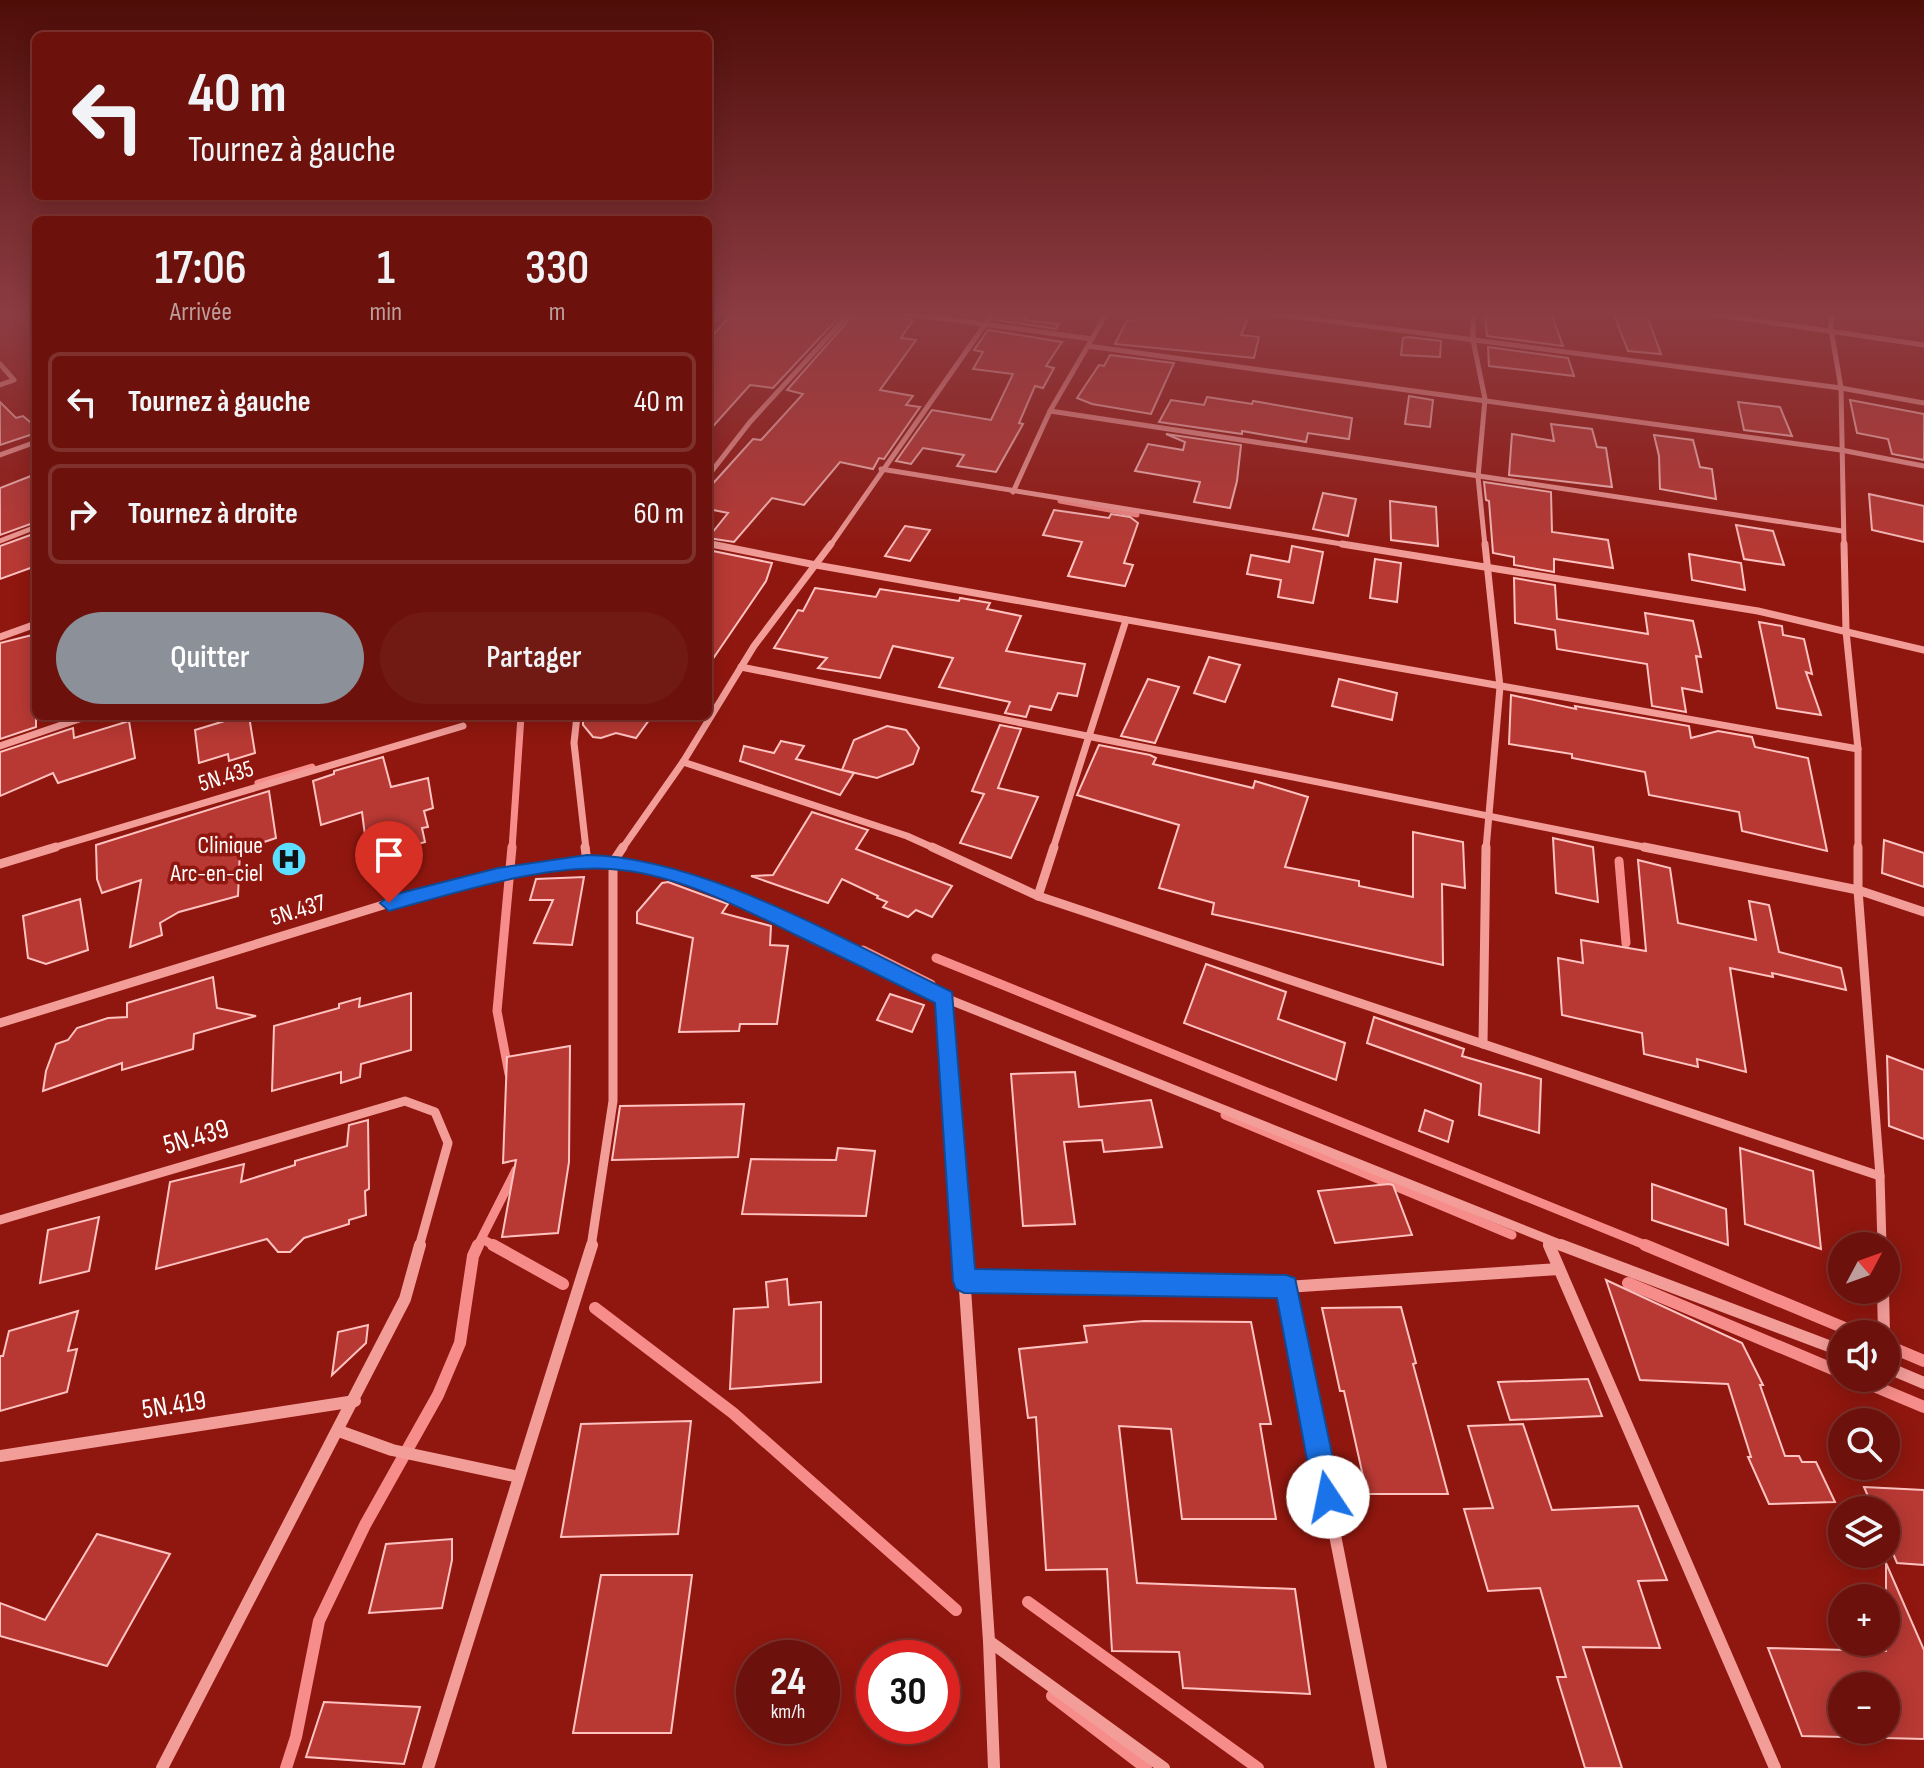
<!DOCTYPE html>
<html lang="fr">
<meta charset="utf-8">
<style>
body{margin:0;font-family:"Sofia Sans Condensed",sans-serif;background:#711a14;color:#f1f3f6;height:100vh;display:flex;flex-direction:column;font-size:30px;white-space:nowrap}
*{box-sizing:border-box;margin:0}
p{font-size:26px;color:#be9d9d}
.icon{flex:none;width:44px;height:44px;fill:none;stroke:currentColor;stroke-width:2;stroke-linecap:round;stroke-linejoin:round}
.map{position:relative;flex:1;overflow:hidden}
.side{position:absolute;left:32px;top:216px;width:680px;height:504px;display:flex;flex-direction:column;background:#6c110b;border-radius:12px;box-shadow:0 4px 20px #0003,0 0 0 2px #7f312c}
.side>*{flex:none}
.hud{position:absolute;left:32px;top:32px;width:680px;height:168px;border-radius:12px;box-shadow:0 4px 20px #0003,0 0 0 2px #7f312c;background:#6c110b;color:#f1f3f6;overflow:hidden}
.needle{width:52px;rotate:49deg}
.fabs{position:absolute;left:1828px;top:1232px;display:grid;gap:16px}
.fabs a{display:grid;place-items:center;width:72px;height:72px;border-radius:50%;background:#6c110b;box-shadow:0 4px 20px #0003,0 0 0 2px #7f312c;font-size:40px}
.speed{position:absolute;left:736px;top:1640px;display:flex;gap:16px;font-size:40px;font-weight:700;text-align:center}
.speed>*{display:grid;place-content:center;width:104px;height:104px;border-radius:50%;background:#6c110b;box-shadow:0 4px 20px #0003,0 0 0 2px #7f312c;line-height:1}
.speed small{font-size:20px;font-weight:400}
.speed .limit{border:12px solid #d22;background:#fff;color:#111}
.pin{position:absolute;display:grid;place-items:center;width:68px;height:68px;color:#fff;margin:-82px -34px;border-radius:50% 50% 50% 0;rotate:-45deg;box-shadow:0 0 8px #0007}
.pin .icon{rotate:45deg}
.me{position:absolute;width:88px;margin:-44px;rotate:349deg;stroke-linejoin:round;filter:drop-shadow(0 0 6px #0008)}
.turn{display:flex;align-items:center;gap:28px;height:168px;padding:0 24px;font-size:36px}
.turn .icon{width:104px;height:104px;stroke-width:2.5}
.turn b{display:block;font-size:56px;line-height:68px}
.eta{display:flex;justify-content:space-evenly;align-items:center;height:136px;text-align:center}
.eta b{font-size:48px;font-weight:600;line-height:56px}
.primary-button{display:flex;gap:16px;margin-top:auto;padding:16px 24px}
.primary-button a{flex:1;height:92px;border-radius:48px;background:#8c9099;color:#fff;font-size:32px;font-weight:600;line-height:92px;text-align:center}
.primary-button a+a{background:#711a14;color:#f1f3f6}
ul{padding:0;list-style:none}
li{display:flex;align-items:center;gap:24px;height:100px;margin:0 16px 12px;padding:0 8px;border:4px solid #7f312c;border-radius:12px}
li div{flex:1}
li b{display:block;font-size:30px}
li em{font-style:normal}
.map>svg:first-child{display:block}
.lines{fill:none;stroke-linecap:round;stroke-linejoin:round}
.stream-far3{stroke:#f78d8a;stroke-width:5}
.stream-far2{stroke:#f78d8a;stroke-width:7}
.stream-far1{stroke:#f78d8a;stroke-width:9}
.stream{stroke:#f78d8a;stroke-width:12}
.building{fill:#b83934;stroke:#fec3c1;stroke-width:2}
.street-far3{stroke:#f39d99;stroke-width:5}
.street-far2{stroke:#f39d99;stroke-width:7}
.street-far1{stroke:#f39d99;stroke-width:9}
.street{stroke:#f39d99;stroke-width:12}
.route{fill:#1a73e8;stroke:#114b97;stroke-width:2}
.labels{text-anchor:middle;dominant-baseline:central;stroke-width:7;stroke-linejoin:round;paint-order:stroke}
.street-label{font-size:24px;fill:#fff;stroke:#90170f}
.poi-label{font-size:24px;fill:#fff;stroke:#90170f;text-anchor:end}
.near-street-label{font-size:28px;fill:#fff;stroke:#90170f}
</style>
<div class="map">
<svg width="1924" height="1768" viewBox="0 0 1924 1768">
<rect width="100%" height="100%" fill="#90170f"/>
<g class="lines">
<path class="stream-far3" d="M1060,501L1137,515"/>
<g class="stream-far2">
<path d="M258,783L312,767"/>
<path d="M512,849L521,716"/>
</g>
<g class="stream-far1">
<path d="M1619,861L1626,943"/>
<path d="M863,950L931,984"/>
<path d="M936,958L1650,1247"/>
<path d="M509,1074L497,1011L512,847"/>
<path d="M1225,1115L1512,1235"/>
<path d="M482,1239L497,1247"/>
<path d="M477,1247L516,1170"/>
</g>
<g class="stream">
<path d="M493,1245L563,1284"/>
<path d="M1645,1245L1859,1334"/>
<path d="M1628,1283L1842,1373"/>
<path d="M595,1308L733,1413L956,1610"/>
<path d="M1886,1345L1924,1361"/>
<path d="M1855,1378L1924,1407"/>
<path d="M1028,1602L1258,1768"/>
<path d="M1052,1696L1146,1768"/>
<path d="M286,1768L296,1737L319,1621L365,1525L438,1395L460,1343L473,1256L478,1245"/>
</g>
</g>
<g class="building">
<path d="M733,313H843L773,388L750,385L708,432V340Z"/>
<path d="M855,313H890L888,315L913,320L901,338L916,340L880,390L913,396L906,405L920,407L884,459L879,458L873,469L840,462L804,505L772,498L734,542L708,538L728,513L708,509V489L753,439L761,440L803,394L787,390Z"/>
<path d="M998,313H1029L1025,320L1059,324L1056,329L995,320Z"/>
<path d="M1140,313L1249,316L1241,335L1259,337L1254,358L1115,344L1127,320L1136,321Z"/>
<path d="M1485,313L1520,317V313H1551L1563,346L1487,336Z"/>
<path d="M1613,313H1646L1661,354L1628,351Z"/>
<path d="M988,330L1062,342L1046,366L1054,368L1043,388L1035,386L1019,423L1023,424L996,472L957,466L964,455L923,448L911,464L896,461L932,410L991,420L1013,374L973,369L983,352L974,350Z"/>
<path d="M1408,337L1441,341L1440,357L1401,355L1403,338Z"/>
<path d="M1488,347L1568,358L1574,376L1489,366Z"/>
<path d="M1110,355L1174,363L1151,414L1092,404L1077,398L1099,365L1104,366Z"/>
<path d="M1409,396L1433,400L1430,427L1405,424Z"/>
<path d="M1207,397L1252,404L1253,401L1352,418L1349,439L1308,433L1306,442L1242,431V434L1159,422L1171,400L1204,405Z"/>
<path d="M1850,400L1924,414V460L1892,454L1888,439L1857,433Z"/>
<path d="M0,402L16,418L23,416L36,427V433L0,445Z"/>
<path d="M1738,402L1780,407L1792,436L1744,430Z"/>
<path d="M1551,424L1592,429L1597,447L1606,448L1612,487L1509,475L1512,434L1554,441Z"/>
<path d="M1166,434L1241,445L1237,481L1230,508L1194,502L1200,482L1135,471L1148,444L1183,450L1185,442Z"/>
<path d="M1654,435L1693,440L1700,467L1712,469L1716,499L1660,489L1659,456Z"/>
<path d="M36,474V522L0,535V488Z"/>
<path d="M1484,482L1551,492L1552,532L1608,540L1613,568L1554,559V572L1514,565V557L1493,553L1489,501L1486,500Z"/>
<path d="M1323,493L1356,499L1348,536L1313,529Z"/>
<path d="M1869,494L1924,506V542L1872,530Z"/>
<path d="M1390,501L1436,507L1438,546L1391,540Z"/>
<path d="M1054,510L1109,518L1111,514L1130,517L1138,523L1124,563L1133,565L1125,586L1068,576L1082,542L1043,535Z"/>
<path d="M1736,525L1773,531L1784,565L1744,559Z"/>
<path d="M905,526L930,530L910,561L885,556Z"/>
<path d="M36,533V566L0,579V546Z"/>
<path d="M1292,546L1323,552L1313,603L1278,597L1281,580L1247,574L1251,555L1289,562Z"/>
<path d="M708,550L772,563L766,581L708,666Z"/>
<path d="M1689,554L1741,563L1745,590L1692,580Z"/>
<path d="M1375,559L1401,563L1397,602L1370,598Z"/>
<path d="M1514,578L1555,585L1557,619L1648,634L1645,613L1693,621L1701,657L1696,656L1702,692L1682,688L1686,712L1652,706L1647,664L1557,649L1555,630L1515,623Z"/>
<path d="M815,588L876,597L880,589L959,601L960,598L990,603L987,609L1021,616L1006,651L1085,664L1077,696L1058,693L1051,710L1030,706L1026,717L1005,713L1010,702L939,687L953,658L893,646L880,678L818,668L827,658L774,648L798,610L803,611Z"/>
<path d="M1759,622L1782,626L1783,635L1804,639L1812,674L1806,672L1821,715L1777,708Z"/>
<path d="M36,634V727L0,739V643Z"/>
<path d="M1209,657L1240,665L1225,702L1194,693Z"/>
<path d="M1148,679L1179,687L1155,743L1121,736Z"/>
<path d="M1339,679L1397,693L1392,720L1332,706Z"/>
<path d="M1511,695L1576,709L1575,706L1689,726L1691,738L1718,731L1752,737L1755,747L1808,758L1827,851L1742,831L1739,812L1649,795L1645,772L1572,758V754L1509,744Z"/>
<path d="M241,716H249L255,753L229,761L228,754L199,763L195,730Z"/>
<path d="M583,716H652L636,738L616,733L601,738L593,737L583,725Z"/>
<path d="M129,721L135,758L58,783L53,773L0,796V752L73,728L74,738Z"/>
<path d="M1000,725L1021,729L998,788L1038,797L1011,858L960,843L984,794L972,791Z"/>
<path d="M887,726L906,730L919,748L913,764L877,778L842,770L854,740Z"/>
<path d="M781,741L804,746L796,759L854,773L840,795L740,761L744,746L774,753Z"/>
<path d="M1099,745L1150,755L1156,758L1153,764L1253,788L1255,781L1308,797L1285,867L1359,881V886L1413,897V832L1463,842L1465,888L1442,884L1443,965L1212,914L1214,903L1159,888L1179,825L1077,795Z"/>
<path d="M383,757L391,787L428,778L433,808L424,811L428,827L422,828L425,842L368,859L362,812L321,825L313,781L334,774V771Z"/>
<path d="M269,791L276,838L240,850L238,896L179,912L160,923L162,935L130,947L141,880L102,893L97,879L96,845Z"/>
<path d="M812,812L868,830L856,849L952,886L932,917L916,910L908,917L883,907L887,902L877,898L878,896L842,879L828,903L751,876L773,875Z"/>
<path d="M1553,838L1593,847L1598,902L1556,893Z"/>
<path d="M1884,840L1924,853V887L1882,873Z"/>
<path d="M1638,860L1670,868L1678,923L1756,940L1749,901L1769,905L1779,952L1841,968L1846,990L1772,973L1773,977L1730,968L1746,1072L1697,1059L1698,1067L1644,1054L1642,1033L1562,1015L1558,958L1583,963L1581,940L1646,951Z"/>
<path d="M584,877L572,945L534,943L553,900H530L536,879Z"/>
<path d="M668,882L728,904L722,913L771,926L770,945L788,946L777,1024H740L739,1031L679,1032L693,938L637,923V912L662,883Z"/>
<path d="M80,899L88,950L46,964L28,958L23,916Z"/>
<path d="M1206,964L1286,992L1278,1019L1345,1043L1336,1080L1184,1023Z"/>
<path d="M213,977L217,1008L256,1016L194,1034L193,1049L122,1070V1063L43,1091L46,1071L56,1044L68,1040L77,1028L108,1018L127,1017V1003Z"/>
<path d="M411,993V1050L361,1064L360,1077L341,1083V1072L272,1091L274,1026L339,1008V1004L360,998L359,1007Z"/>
<path d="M890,994L924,1005L912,1032L877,1020Z"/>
<path d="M1374,1017L1464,1049L1462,1056L1541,1079L1539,1133L1479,1115L1481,1084L1367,1043Z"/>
<path d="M570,1046L569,1162L558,1233L502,1237L516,1160L503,1163L507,1057Z"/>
<path d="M1887,1056L1924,1070V1139L1889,1126Z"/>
<path d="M1075,1072L1079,1107L1151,1100L1162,1147L1104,1152L1102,1140L1064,1142L1075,1224L1023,1226L1011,1074Z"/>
<path d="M744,1104L738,1157L612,1160L620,1106Z"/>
<path d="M1425,1110L1453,1121L1448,1142L1419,1131Z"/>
<path d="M368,1120L369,1189L365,1191L366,1215L349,1220V1224L304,1238L290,1252H278L267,1239L156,1269L170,1182L244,1164L241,1182L295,1165V1161L347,1146L349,1125Z"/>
<path d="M838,1148L875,1151L866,1216L742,1214L751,1159L836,1160Z"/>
<path d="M1740,1148L1813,1171L1821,1249L1745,1224Z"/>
<path d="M1389,1184L1393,1185L1412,1235L1335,1243L1318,1191Z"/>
<path d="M1652,1184L1726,1209L1728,1245L1652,1220Z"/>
<path d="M99,1217L89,1271L40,1283L48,1230Z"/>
<path d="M787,1279L789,1305L821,1302V1382L730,1389L734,1309L768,1307L766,1282Z"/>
<path d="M1606,1280L1742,1343L1763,1385H1760L1785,1456H1799L1802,1462H1816L1835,1502L1769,1504L1748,1457H1751L1728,1384L1640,1380Z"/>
<path d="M1401,1307L1416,1363L1413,1364L1448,1494H1367L1344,1391H1340L1322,1308Z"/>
<path d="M78,1311L68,1351L77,1349L67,1392L0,1411V1356H3L9,1331Z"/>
<path d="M1144,1321L1251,1322L1271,1424H1260L1276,1519H1182L1171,1429L1119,1426L1137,1583L1295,1589L1310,1694L1183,1688L1179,1652L1112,1651L1107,1569L1046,1570L1036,1417L1028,1418L1019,1349L1087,1342L1084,1326Z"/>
<path d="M368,1325L366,1343L332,1375L338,1332Z"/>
<path d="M1588,1379L1602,1416L1510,1420L1498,1382Z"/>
<path d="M691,1421L678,1534L561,1537L581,1424Z"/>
<path d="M1523,1424L1552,1510L1638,1506L1667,1580L1638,1581L1660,1648L1583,1647L1622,1768H1585L1557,1677H1566L1540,1588L1488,1591L1464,1509L1493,1508L1468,1426Z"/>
<path d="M1864,1487L1924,1490V1565L1897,1563L1886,1537V1510H1874Z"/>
<path d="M97,1534L170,1554L107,1666L0,1636V1603L45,1620Z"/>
<path d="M452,1539V1560L442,1608L369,1613L386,1544Z"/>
<path d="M1886,1563L1924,1650V1739L1886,1738V1686H1842V1737L1802,1736L1768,1648L1886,1651Z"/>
<path d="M601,1575H692L671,1733H573Z"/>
<path d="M324,1702L420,1707L404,1764L306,1757Z"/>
</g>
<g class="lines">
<g class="street-far3">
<path d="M903,313L1092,339"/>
<path d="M1268,313L1841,388L1924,403"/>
<path d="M1473,313V340L1485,399L1478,477L1485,546"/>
<path d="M1706,313L1924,345"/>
<path d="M1832,313L1831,329L1841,388L1844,546"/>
<path d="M1088,346L1841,450L1924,466"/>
<path d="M0,364L14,380L0,385"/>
<path d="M1050,411L1842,531"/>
<path d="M0,455L36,442"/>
<path d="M881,469L1354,546"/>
<path d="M708,476L750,422L850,313"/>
<path d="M1013,492L1050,411L1107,313"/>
<path d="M0,541L36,527"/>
<path d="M708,543L721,546"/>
<path d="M830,546L993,313"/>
</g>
<g class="street-far2">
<path d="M711,544L816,565L1858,749"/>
<path d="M1342,544L1758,611L1924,650"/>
<path d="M1485,544L1500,687L1486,849"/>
<path d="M1844,544L1846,631L1858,749V849"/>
<path d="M0,637L36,624"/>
<path d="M741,667L1654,849"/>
<path d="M577,716L574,743L586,849"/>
<path d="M0,746L88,716"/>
<path d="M683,762L907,836L936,849"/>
<path d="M49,849L463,726"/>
<path d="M622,849L683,762L754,646L831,544"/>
<path d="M1053,849L1126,620"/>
</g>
<g class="street-far1">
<path d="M585,847L587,862"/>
<path d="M932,847L1038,896L1880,1176"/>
<path d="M1644,847L1858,890L1924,912"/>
<path d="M1858,847V890L1880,1176L1882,1246"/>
<path d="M0,864L56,847"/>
<path d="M1038,896L1054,847"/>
<path d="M945,998L962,1247"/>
<path d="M0,1023L419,894L498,875L587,862H613L656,870L756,906L945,998L1567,1247"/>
<path d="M1483,1044L1486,847"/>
<path d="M0,1220L405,1101L435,1112L448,1143L419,1247"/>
<path d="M1547,1240L1550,1247"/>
<path d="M591,1247L613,1101V862L623,847"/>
</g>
<g class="street">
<path d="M962,1245L989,1641L994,1768"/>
<path d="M1549,1245L1775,1768"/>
<path d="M1561,1245L1842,1351"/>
<path d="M964,1281L1286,1287L1381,1768"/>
<path d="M1286,1287L1559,1269"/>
<path d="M1883,1290L1884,1334"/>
<path d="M1886,1367L1924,1383"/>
<path d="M339,1431L392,1450L519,1477"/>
<path d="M0,1456L355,1401"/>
<path d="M989,1641L1164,1768"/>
<path d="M162,1768L405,1299L420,1245"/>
<path d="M428,1768L592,1245"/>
</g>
</g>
<linearGradient id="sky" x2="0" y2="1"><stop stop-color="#4f0d08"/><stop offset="0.56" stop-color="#8b3c42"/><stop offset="1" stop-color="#8b3c42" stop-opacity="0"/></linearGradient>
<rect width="1924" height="560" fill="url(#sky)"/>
<path class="route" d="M587,855C704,857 846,942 952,992L975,1269L1286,1275L1295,1278L1341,1497L1337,1507L1328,1511L1318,1507L1314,1497L1277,1298L964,1293L956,1289L953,1281L935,1003C889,980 844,958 798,936C740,907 675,873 610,869C541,865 455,893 389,911L380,903L389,896L498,868Z"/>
<defs>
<symbol id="hospital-disc" viewBox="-11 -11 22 22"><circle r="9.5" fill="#5bdeff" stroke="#90170f"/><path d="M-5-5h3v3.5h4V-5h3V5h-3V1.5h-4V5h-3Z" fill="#111"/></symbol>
</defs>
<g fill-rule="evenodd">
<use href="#hospital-disc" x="269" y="839" width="40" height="40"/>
</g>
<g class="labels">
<g class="street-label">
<text transform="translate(226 776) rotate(-17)">5N.435</text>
<text transform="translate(298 910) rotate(-17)">5N.437</text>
</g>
<g class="poi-label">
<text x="263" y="845">Clinique<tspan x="263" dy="28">Arc-en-ciel</tspan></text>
</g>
<g class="near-street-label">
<text transform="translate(196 1137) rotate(-16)">5N.439</text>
<text transform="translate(174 1405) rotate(-9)">5N.419</text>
</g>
</g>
</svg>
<div class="fabs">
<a><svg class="needle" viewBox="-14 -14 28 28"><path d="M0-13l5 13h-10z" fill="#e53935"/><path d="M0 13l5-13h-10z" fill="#be9d9d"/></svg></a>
<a><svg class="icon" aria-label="sound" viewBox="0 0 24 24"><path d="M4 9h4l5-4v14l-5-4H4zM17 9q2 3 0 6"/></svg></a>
<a><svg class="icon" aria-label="search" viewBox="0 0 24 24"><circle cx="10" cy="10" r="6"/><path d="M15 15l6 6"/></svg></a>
<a><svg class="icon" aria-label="layers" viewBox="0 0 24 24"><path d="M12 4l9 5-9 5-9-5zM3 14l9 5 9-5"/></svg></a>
<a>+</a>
<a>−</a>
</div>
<div class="speed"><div>24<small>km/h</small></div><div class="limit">30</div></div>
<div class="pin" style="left:389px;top:903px;background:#d93025"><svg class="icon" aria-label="arrive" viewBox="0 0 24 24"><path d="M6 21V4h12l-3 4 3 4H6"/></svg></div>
<svg class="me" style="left:1328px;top:1497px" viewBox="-20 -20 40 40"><circle r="19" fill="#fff"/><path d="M0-13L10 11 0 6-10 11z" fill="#1a73e8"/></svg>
<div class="hud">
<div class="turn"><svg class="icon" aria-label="left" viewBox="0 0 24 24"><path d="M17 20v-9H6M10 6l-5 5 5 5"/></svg><div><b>40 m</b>Tournez à gauche</div></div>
</div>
<section class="side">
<div class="eta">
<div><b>17:06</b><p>Arrivée</p></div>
<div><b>1</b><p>min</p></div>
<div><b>330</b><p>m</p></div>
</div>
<ul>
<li><svg class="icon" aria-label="left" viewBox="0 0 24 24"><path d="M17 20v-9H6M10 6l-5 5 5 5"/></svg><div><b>Tournez à gauche</b></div><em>40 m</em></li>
<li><svg class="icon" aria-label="right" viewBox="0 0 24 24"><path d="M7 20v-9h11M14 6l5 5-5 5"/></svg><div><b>Tournez à droite</b></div><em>60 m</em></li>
</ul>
<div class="primary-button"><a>Quitter</a><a>Partager</a></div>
</section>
</div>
